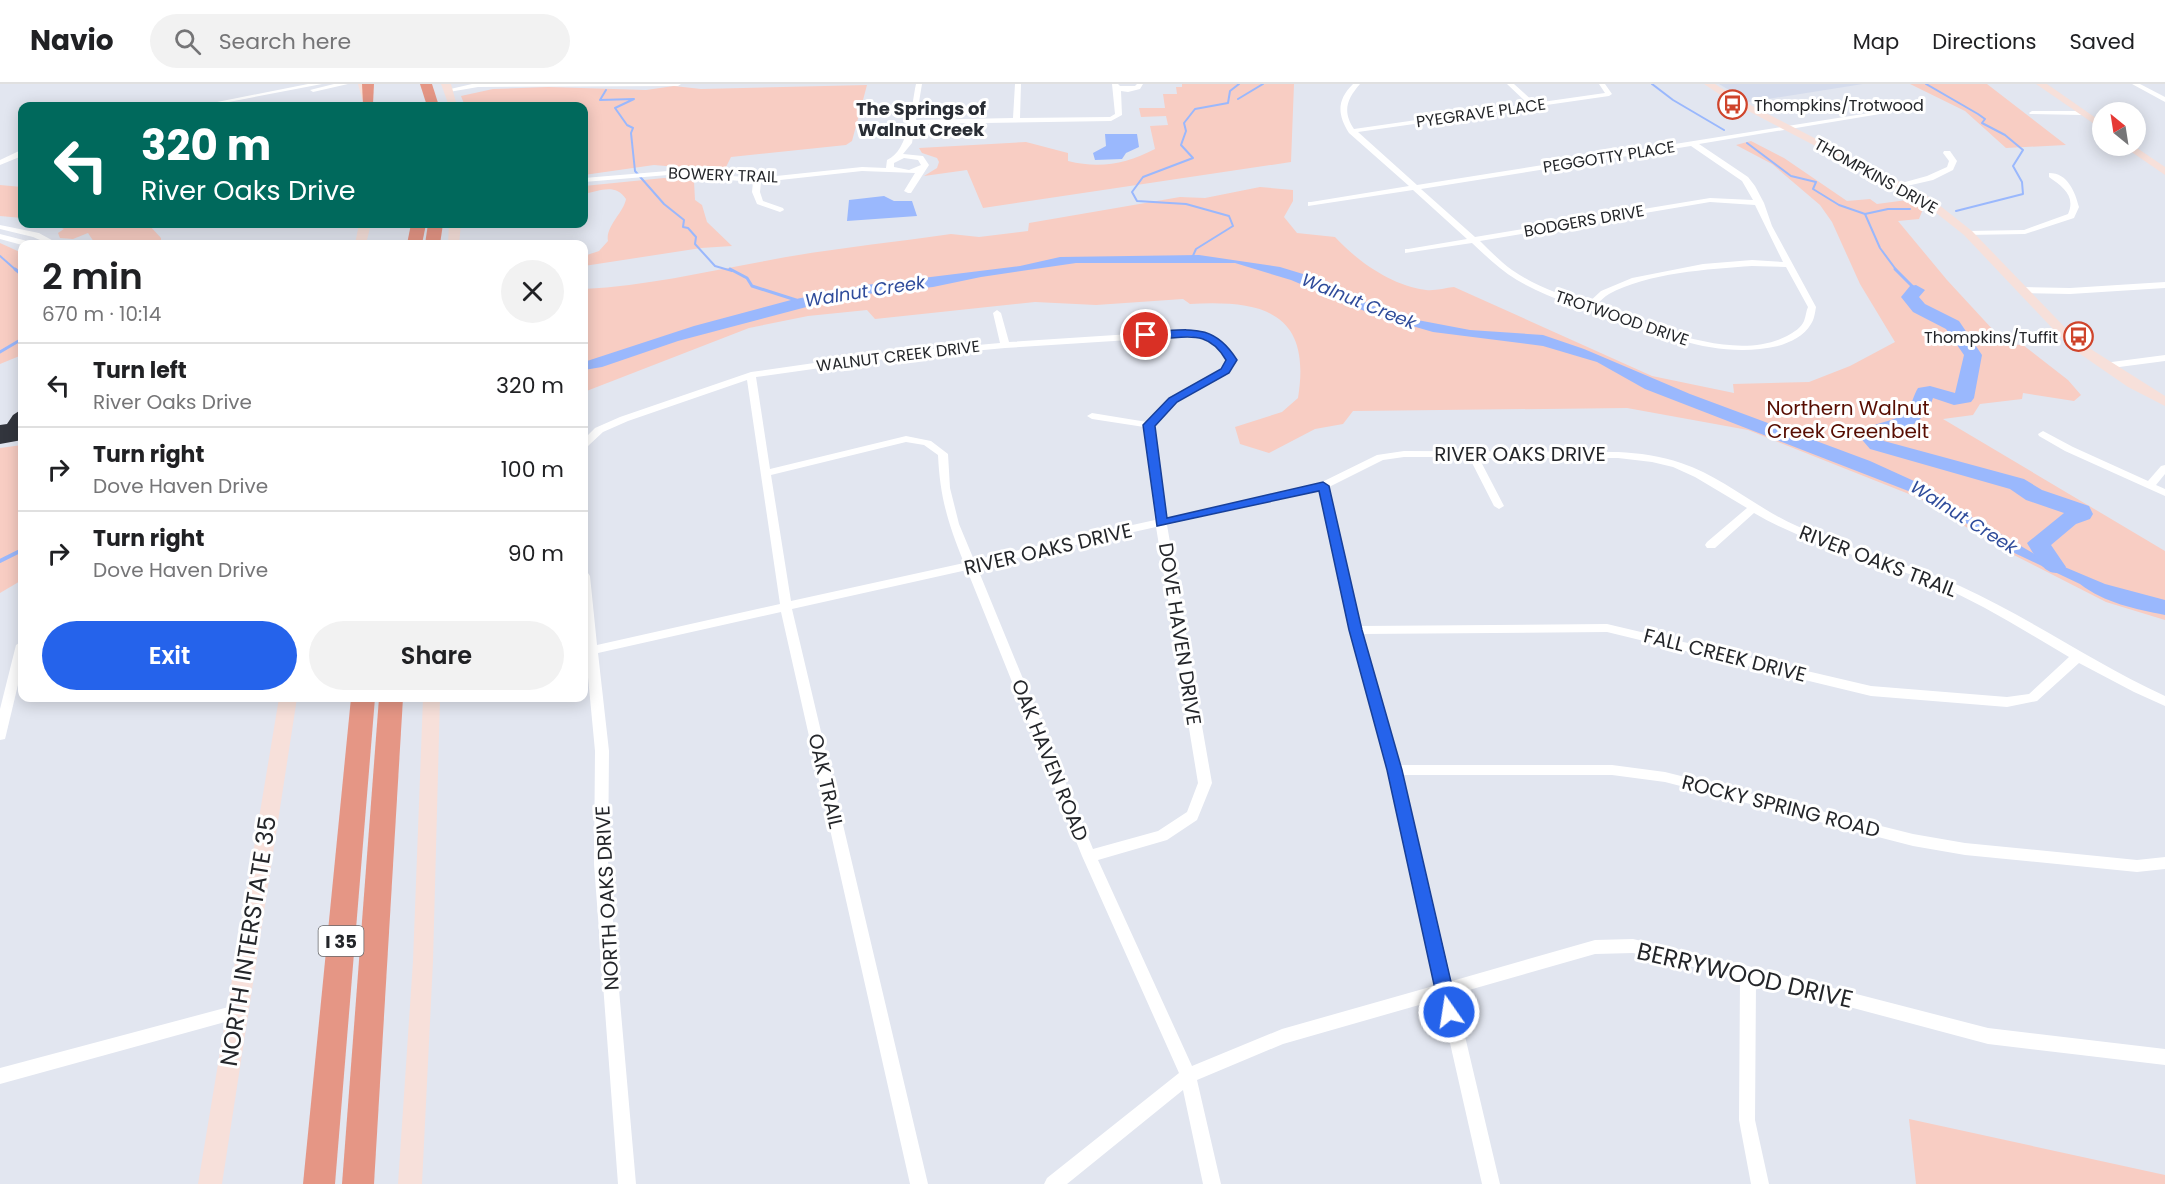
<!DOCTYPE html>
<meta charset="utf-8">
<style>
body{margin:0;font-family:Poppins,sans-serif;background:#f2f2f2;color:#202124;height:100vh;display:flex;flex-direction:column;font-size:22px;white-space:nowrap}
*{box-sizing:border-box;margin:0}
p{font-size:20px;color:#757577}
.icon{flex:none;width:33px;height:33px;fill:none;stroke:currentColor;stroke-width:2;stroke-linecap:round;stroke-linejoin:round}
.map{position:relative;flex:1;overflow:hidden}
.sheet{position:absolute;left:18px;top:156px;width:570px;height:462px;display:flex;flex-direction:column;background:#fff;border-radius:12px;box-shadow:0 3px 15px #0003}
.sheet>*{flex:none}
.hud{position:absolute;left:18px;top:18px;width:570px;height:126px;border-radius:12px;box-shadow:0 3px 15px #0003;background:#00695c;color:#fff;overflow:hidden}
.needle{width:39px;rotate:330deg}
.tools{position:absolute;left:2092px;top:18px;display:grid;gap:12px}
.tools a{display:grid;place-items:center;width:54px;height:54px;border-radius:50%;background:#fff;box-shadow:0 3px 15px #0003;font-size:30px}
.pin{position:absolute;display:grid;place-items:center;width:51px;height:51px;color:#fff;margin:-26px;border:3px solid #fff;border-radius:50%;box-shadow:0 2px 6px #0007}
.me{position:absolute;width:66px;margin:-33px;rotate:347deg;stroke-linejoin:round;filter:drop-shadow(0 0 4px #0008)}
.turn{display:flex;align-items:center;gap:21px;height:126px;padding:0 24px;font-size:27px}
.turn .icon{width:78px;height:78px;stroke-width:2.5}
.turn b{display:block;font-size:42px;line-height:51px}
.round{display:grid;place-items:center;flex:none;width:63px;height:63px;border-radius:32px;background:#f2f2f2}
.overview{display:flex;align-items:center;justify-content:space-between;height:102px;padding:0 24px}
h1{font-size:36px;font-weight:600;line-height:45px}
.button{display:flex;gap:12px;margin-top:auto;padding:12px 24px}
.button a{flex:1;height:69px;border-radius:36px;background:#2563eb;color:#fff;font-size:24px;font-weight:600;line-height:69px;text-align:center}
.button a+a{background:#f2f2f2;color:#202124}
ul{padding:0;list-style:none}
li{display:flex;align-items:center;gap:18px;height:84px;padding:0 24px;border-top:2px solid #e0e0e0}
li div{flex:1}
li b{display:block;font-size:22px}
li em{font-style:normal}
header{display:flex;align-items:center;gap:36px;box-sizing:border-box;height:84px;padding:0 30px;background:#fff;border-bottom:2px solid #e0e0e0}
header strong{font-size:28px}
nav{display:flex;gap:33px;margin-inline-start:auto;font-size:21px}
.search{width:420px;height:54px;background:#f2f2f2;display:flex;align-items:center;gap:15px;box-sizing:border-box;padding:0 21px;border-radius:33px;color:#757577;font-size:22px}
.map>svg:first-child{display:block}
.built{fill:#d5dced}
.green{fill:#f8cdc3}
.water{fill:#9ab8fd}
.lines{fill:none;stroke-linecap:round;stroke-linejoin:round}
.stream-far2{stroke:#9ab8fd;stroke-width:2}
.stream-far1{stroke:#9ab8fd;stroke-width:3}
.stream{stroke:#9ab8fd;stroke-width:4}
.river{fill:#9ab8fd;fill-rule:evenodd}
.building{fill:#32353d}
.street{fill:#fff;fill-rule:evenodd}
.secondary{fill:#f7e0da;fill-rule:evenodd}
.highway{fill:#e59685;fill-rule:evenodd}
.route{fill:#2563eb;stroke:#184099;stroke-width:1.5}
.labels{text-anchor:middle;dominant-baseline:central;stroke-width:6;stroke-linejoin:round;paint-order:stroke}
.far-poi-label{font-size:16px;fill:#24262a;stroke:#fff;text-anchor:start}
.far-street-label{font-size:16px;fill:#24262a;stroke:#fff}
.far-neighbourhood-label{font-size:18px;font-weight:bold;fill:#292d34;stroke:#fff}
.far-water-label{font-size:18px;font-style:italic;fill:#2f4c9b;stroke:#fff}
.shield{fill:#fff;stroke:#66676a;stroke-width:1.5}
.shield-label{font-size:18px;font-weight:bold;fill:#24262a}
.park-label{font-size:20px;fill:#570d02;stroke:#fff}
.street-label{font-size:20px;fill:#24262a;stroke:#fff}
.near-street-label{font-size:24px;fill:#24262a;stroke:#fff}
</style>
<header>
<strong>Navio</strong>
<div class="search"><svg class="icon" aria-label="search" viewBox="0 0 24 24"><circle cx="10" cy="10" r="6"/><path d="M15 15l6 6"/></svg>Search here</div>
<nav><a>Map</a><a>Directions</a><a>Saved</a></nav>
</header>
<div class="map">
<svg width="2165" height="1100" viewBox="0 0 2165 1100">
<rect width="100%" height="100%" fill="#e2e6f0"/>
<path class="built" d="M1719,0H1863L1749,18Z"/>
<g class="green">
<path d="M1182,0H1294L1291,78L983,124L967,86L924,92L937,84L939,78L937,74L922,69L919,64L1026,58L1068,69V77C1100,85 1126,80 1155,65L1150,42L1168,41L1166,32L1141,33L1139,24H1165L1163,10H1177L1176,3H1182Z"/>
<path d="M1910,0H1987L2066,61L2006,64L1965,27Z"/>
<path d="M867,1L852,57L846,61L731,73L726,83L713,87L699,82L689,84L654,81L584,91V22H465L461,12L493,5L548,3L646,6L674,2L701,5Z"/>
<path d="M1751,57L1784,74L1847,117L1870,115L1877,120L1907,116L1923,125L1919,135L1898,137L1947,196L1995,248L2003,260L2023,261L2068,296L2081,311L2074,317L2023,309L2022,315L1980,320L1973,331L1943,335L2165,467V536L2106,518L2002,465L1919,414L1748,346L1627,324L1353,327L1343,340L1315,345L1269,369L1240,360L1235,343L1282,328L1298,314C1312,228 1263,216 1190,220L1183,215L1096,221L1035,218L875,235L867,226L808,232L749,244L584,308V205C645,202 704,188 765,177C826,165 889,159 951,150L979,153L1028,147L1029,139L1180,113L1205,114L1260,103L1293,106V117L1284,133L1297,149L1335,153C1357,177 1392,202 1426,206C1435,207 1445,204 1454,203L1652,292L1734,309L1733,300L1809,298L1850,282L1895,258L1860,200L1832,138L1820,121L1772,80L1736,61Z"/>
<path d="M664,94L694,97L695,116L702,121L707,138L732,162L701,164L584,182V172L599,167L608,157C605,143 624,128 626,115C615,99 600,107 584,110V102Z"/>
<path d="M0,101L22,103V134L0,132Z"/>
<path d="M36,140H148L161,154V160H70L73,158H94L88,149L73,155L60,154L58,149L64,145L57,142V140Z"/>
<path d="M0,159L22,169V271L0,280Z"/>
<path d="M22,361V496L0,509V364Z"/>
<path d="M1909,1035L2165,1091V1100H1916Z"/>
</g>
<g class="water">
<path d="M1105,50H1137L1139,63L1126,69L1122,75L1095,76L1093,69L1106,62Z"/>
<path d="M884,112L894,117H912L917,132L847,137L849,116Z"/>
<path d="M1199,171L1280,183L1303,190L1387,228L1412,235L1470,246L1543,251L1584,265L1690,310L1870,377L1925,402L1973,434L2036,471L2105,500L2165,516V531C2135,525 2105,519 2080,500L2006,465L1929,415L1645,305L1597,278L1543,262L1433,248L1374,231L1291,196L1235,179H1076L981,193L933,203L848,212L678,257L602,283L584,286V278L694,242L791,216L866,201L1020,182L1060,173Z"/>
</g>
<g class="lines">
<g class="stream-far2">
<path d="M1652,0L1673,16L1724,46"/>
<path d="M1926,0L1978,30L1985,35L1982,39L2005,51L2023,66L2013,82L2022,98L2023,110L1956,127"/>
<path d="M606,6L600,16L634,15L615,24L627,41L633,44L631,49L635,87L664,120L684,136L683,143L688,144L696,153L695,160L715,182L732,187"/>
<path d="M1238,15L1263,0"/>
<path d="M1747,59L1791,92L1816,98L1813,105L1839,121L1865,130"/>
<path d="M0,172L17,187"/>
<path d="M1192,174L1196,165L1233,142L1229,132L1186,120L1137,117L1132,108L1143,93L1193,74L1181,61L1186,47L1184,39L1195,25L1228,19L1230,7L1239,0"/>
<path d="M1897,187L1880,164L1865,130L1888,125H1910"/>
</g>
<g class="stream-far1">
<path d="M15,185L22,191"/>
<path d="M730,185L747,194L752,202L796,216"/>
<path d="M1895,185L1916,206"/>
<path d="M0,268L22,255"/>
</g>
<path class="stream" d="M0,477L22,466"/>
<path class="river" d="M1916,201L1925,206L1919,213L1925,220L1959,237L1982,271L1974,314L1971,318L1954,321L1933,314C1925,339 1905,347 1881,353L1884,357L2024,395L2042,406L2089,422L2093,430L2090,435L2076,440L2051,461L2066,483L2063,488C2044,494 2036,473 2027,459L2064,429L2026,416L2010,405L1870,365L1858,351C1867,338 1892,340 1905,329C1912,322 1913,312 1918,304L1930,302L1955,309L1964,271L1946,245L1913,228L1901,213L1910,202Z"/>
</g>
<path class="building" d="M22,325V356L0,360V341L7,340L13,331Z"/>
<g class="lines">
<g class="street">
<path d="M308,0H322L208,22H197Z"/>
<path d="M334,0H348L313,8L310,6Z"/>
<path d="M472,0H681L678,2L478,3L449,8L446,6Z"/>
<path d="M916,0H922L916,36L1013,34L1015,0H1021L1020,34L1110,33L1115,30L1112,0H1118L1120,2H1135L1137,0H1143L1140,5L1128,8L1121,7L1122,31L1111,37L915,40L912,59L903,70L923,72L929,81L911,109H908L904,107L915,89L862,87L761,98L760,108L763,117L783,124L784,126L780,128L757,120L752,108L753,98L668,91L584,98V94L668,87L757,94L862,83L886,84L887,76C910,66 911,22 916,0ZM904,74L918,76L921,81L909,86L894,83V79Z"/>
<path d="M1353,0H1360C1347,15 1342,27 1354,45L1528,20L1507,0H1514L1535,19L1605,9L1599,0H1605L1612,10L1609,12L1358,48L1417,101L1907,23L1910,25L1699,60L1748,93L1755,102L1764,119L1772,142L1816,223C1815,229 1814,236 1811,240C1804,252 1791,258 1778,262C1722,275 1671,254 1619,236C1584,224 1549,215 1517,196C1500,186 1486,172 1472,159L1405,169V165H1408L1467,155L1413,106L1308,122V118H1311L1409,102L1349,49C1337,30 1337,16 1353,0ZM1691,62L1742,97L1753,116L1710,114L1475,153L1421,105ZM1710,118L1755,121L1783,178L1752,176L1703,180L1632,194L1601,207L1587,220C1562,211 1535,202 1512,186C1501,178 1490,167 1480,157ZM1752,182L1786,183L1808,223C1806,227 1806,232 1804,237C1801,244 1794,248 1787,252C1732,280 1649,240 1595,222C1599,218 1604,213 1609,210C1647,189 1709,185 1752,182Z"/>
<path d="M2132,0H2140L2165,13V18Z"/>
<path d="M2032,27H2082L2085,29L2082,31L2030,30L2029,29Z"/>
<path d="M19,67H22V72L0,81V76Z"/>
<path d="M1944,67H1950L1957,77L1953,86L1933,96L1898,104V100L1927,92L1947,83L1949,77L1943,69Z"/>
<path d="M2049,89C2068,89 2075,108 2079,123L2074,134L2025,150L1965,151L1964,149L1968,147L2024,146L2068,130C2076,112 2063,103 2049,93Z"/>
<path d="M0,141L39,149L59,160H49L33,153L0,145Z"/>
<path d="M0,150L31,158L32,160L22,161L0,155Z"/>
<path d="M2165,198V204L2070,210L2022,209L2018,206L2022,203L2070,204Z"/>
<path d="M997,226L1001,229L1009,258L1192,246C1213,249 1225,259 1237,276L1228,289L1176,318L1154,342L1166,434L1320,399L1377,371L1404,367L1618,368C1639,369 1661,372 1681,379C1723,393 1756,424 1797,442C1850,466 1907,478 1960,502C2030,534 2094,579 2165,612V622L2134,608L2079,579L2037,617L2007,623L1871,612L1607,548L1362,550L1400,681H1612L1665,688L1913,750L1965,759L2137,776L2165,773V785L2137,788L1965,771L1913,762L1665,698L1612,691H1403L1452,897L1595,856L1633,855L1748,882L1988,944L2165,965V981L1988,960L1756,898L1755,1036L1769,1100H1751L1739,1036L1740,894L1633,869L1595,870L1455,910L1500,1100H1482L1440,915L1283,960L1197,996L1221,1100H1203L1183,1006L1067,1100H1044L1047,1094L1179,989L1082,772L967,486L792,525L928,1100H910L781,528L598,569L609,667L608,780L636,1100H618L594,780L595,667L586,572H584V564L585,563L584,488L588,489L590,492L597,561L780,520L747,296L628,337L603,348L588,362L584,363V355L595,344L620,333L751,288L877,270L1000,259L993,229ZM1192,252C1208,254 1218,263 1227,276L1222,285L1170,314L1147,338L1092,329L1087,332L1092,335L1144,343L1155,436L974,476L959,440L950,404L948,370L931,357L906,352L770,385L756,293L877,276L1005,264ZM906,358L924,361L938,371C940,414 948,439 964,479L791,517L771,391ZM1404,373H1469L1494,422L1499,425L1504,422L1479,374H1618L1652,378L1673,383L1695,393L1747,424L1707,458L1705,461L1707,464H1715L1754,429C1810,462 1873,475 1933,499C1981,519 2025,547 2069,573L2029,610L2007,613L1871,602L1607,540L1360,542L1329,403L1383,376ZM1319,406L1349,546L1388,686L1437,901L1282,945L1192,982L1098,776L1167,756L1197,736L1212,699L1167,441ZM1156,443L1198,699L1187,728L1158,747L1093,765L977,483Z"/>
<path d="M2165,271V277L2104,285L2099,282L2104,279Z"/>
<path d="M2043,347L2073,363L2148,397L2161,382L2165,381V390L2156,401L2165,405V412L2065,367L2039,352L2038,350Z"/>
<path d="M22,557V584L6,651L5,655L0,656V625L16,561Z"/>
<path d="M236,921L242,923L244,928L242,933L236,935L0,1000V984Z"/>
</g>
<g class="secondary">
<path d="M358,0H368L373,22H364Z"/>
<path d="M441,0H451L457,22H449Z"/>
<path d="M1704,0H1715L1737,14L1929,113L1972,147L2078,257L2165,312V322L2128,303L2070,263L1964,151L1921,117L1731,18Z"/>
<path d="M2036,0H2047L2103,39V46Z"/>
<path d="M2123,62H2134L2165,83V91Z"/>
<path d="M359,140H371L366,160H355Z"/>
<path d="M449,140H461L459,160H448Z"/>
<path d="M279,614H297L222,1100H198Z"/>
<path d="M423,614H440L433,877L422,1100H398L413,877Z"/>
</g>
<g class="highway">
<path d="M362,0H374L373,20H363Z"/>
<path d="M420,0H432L439,22H427Z"/>
<path d="M411,140H426L422,160H407Z"/>
<path d="M428,140H443L440,160H425Z"/>
<path d="M351,614H375L335,1100H303Z"/>
<path d="M379,614H403L374,1100H342Z"/>
</g>
</g>
<path class="route" d="M1146,248C1186,247 1212,236 1237,276L1229,289L1177,318L1155,342L1167,434L1323,398L1329,402L1362,546L1402,686L1458,928L1455,934L1449,936L1443,934L1440,928L1387,686L1349,546L1319,407L1157,442L1143,341L1169,314L1221,285L1226,276C1204,238 1177,260 1142,253L1141,251Z"/>
<defs>
<symbol id="bus-ring" viewBox="-11 -11 22 22"><circle r="9.5" fill="#fff" stroke="#cf442b" stroke-width="1.5"/><path d="M-5-6H5V4H4V6H2V4H-2V6H-4V4H-5ZM-3.5-4V0h7V-4ZM-3.5 1.2v1.5H-2V1.2ZM2 1.2v1.5H3.5V1.2Z" fill="#cf442b"/></symbol>
</defs>
<g fill-rule="evenodd">
<use href="#bus-ring" x="1716" y="4" width="33" height="33"/>
<use href="#bus-ring" x="2062" y="236" width="33" height="33"/>
</g>
<g class="labels">
<g class="far-poi-label">
<text x="1754" y="21">Thompkins/Trotwood</text>
<text x="2058" y="253" text-anchor="end">Thompkins/Tuffit</text>
</g>
<g class="far-street-label">
<text transform="translate(1481 29) rotate(-8)">PYEGRAVE PLACE</text>
<text transform="translate(1609 73) rotate(-9)">PEGGOTTY PLACE</text>
<text transform="translate(723 91) rotate(2)">BOWERY TRAIL</text>
<text transform="translate(1876 92) rotate(29)">THOMPKINS DRIVE</text>
<text transform="translate(1584 137) rotate(-10)">BODGERS DRIVE</text>
<text transform="translate(1622 234) rotate(19)">TROTWOOD DRIVE</text>
<text transform="translate(898 272) rotate(-7)">WALNUT CREEK DRIVE</text>
</g>
<g class="far-neighbourhood-label">
<text x="921" y="24">The Springs of<tspan x="921" dy="21">Walnut Creek</tspan></text>
</g>
<g class="far-water-label">
<text transform="translate(865 207) rotate(-9)">Walnut Creek</text>
<text transform="translate(1359 217) rotate(22)">Walnut Creek</text>
<text transform="translate(1964 433) rotate(32)">Walnut Creek</text>
</g>
<rect class="shield" x="318.5" y="842" width="45" height="30" rx="4.5"/>
<g class="shield-label">
<text x="341" y="857">I 35</text>
</g>
<g class="park-label">
<text x="1848" y="324">Northern Walnut<tspan x="1848" dy="23">Creek Greenbelt</tspan></text>
</g>
<g class="street-label">
<text x="1520" y="370">RIVER OAKS DRIVE</text>
<text transform="translate(1048 465) rotate(-13)">RIVER OAKS DRIVE</text>
<text transform="translate(1878 477) rotate(21)">RIVER OAKS TRAIL</text>
<text transform="translate(1180 550) rotate(81)">DOVE HAVEN DRIVE</text>
<text transform="translate(1725 571) rotate(14)">FALL CREEK DRIVE</text>
<text transform="translate(1050 676) rotate(68)">OAK HAVEN ROAD</text>
<text transform="translate(826 697) rotate(77)">OAK TRAIL</text>
<text transform="translate(1781 722) rotate(14)">ROCKY SPRING ROAD</text>
<text transform="translate(607 814) rotate(-93)">NORTH OAKS DRIVE</text>
</g>
<g class="near-street-label">
<text transform="translate(248 857) rotate(-81)">NORTH INTERSTATE 35</text>
<text transform="translate(1745 891) rotate(13)">BERRYWOOD DRIVE</text>
</g>
</g>
</svg>
<div class="tools">
<a><svg class="needle" viewBox="-14 -14 28 28"><path d="M0-13l5 13h-10z" fill="#e53935"/><path d="M0 13l5-13h-10z" fill="#757577"/></svg></a>
</div>
<div class="pin" style="left:1146px;top:251px;background:#d93025"><svg class="icon" aria-label="arrive" viewBox="0 0 24 24"><path d="M6 21V4h12l-3 4 3 4H6"/></svg></div>
<svg class="me" style="left:1449px;top:928px" viewBox="-20 -20 40 40"><circle r="17" fill="#2563eb" stroke="#fff" stroke-width="3"/><path d="M0-11L8 9 0 5-8 9z" fill="#fff"/></svg>
<div class="hud">
<div class="turn"><svg class="icon" aria-label="left" viewBox="0 0 24 24"><path d="M17 20v-9H6M10 6l-5 5 5 5"/></svg><div><b>320 m</b>River Oaks Drive</div></div>
</div>
<section class="sheet">
<div class="overview"><div><h1>2 min</h1><p>670 m · 10:14</p></div><a class="round"><svg class="icon" aria-label="close" viewBox="0 0 24 24"><path d="M6 6l12 12M18 6L6 18"/></svg></a></div>
<ul>
<li><svg class="icon" aria-label="left" viewBox="0 0 24 24"><path d="M17 20v-9H6M10 6l-5 5 5 5"/></svg><div><b>Turn left</b><p>River Oaks Drive</p></div><em>320 m</em></li>
<li><svg class="icon" aria-label="right" viewBox="0 0 24 24"><path d="M7 20v-9h11M14 6l5 5-5 5"/></svg><div><b>Turn right</b><p>Dove Haven Drive</p></div><em>100 m</em></li>
<li><svg class="icon" aria-label="right" viewBox="0 0 24 24"><path d="M7 20v-9h11M14 6l5 5-5 5"/></svg><div><b>Turn right</b><p>Dove Haven Drive</p></div><em>90 m</em></li>
</ul>
<div class="button"><a>Exit</a><a>Share</a></div>
</section>
</div>
